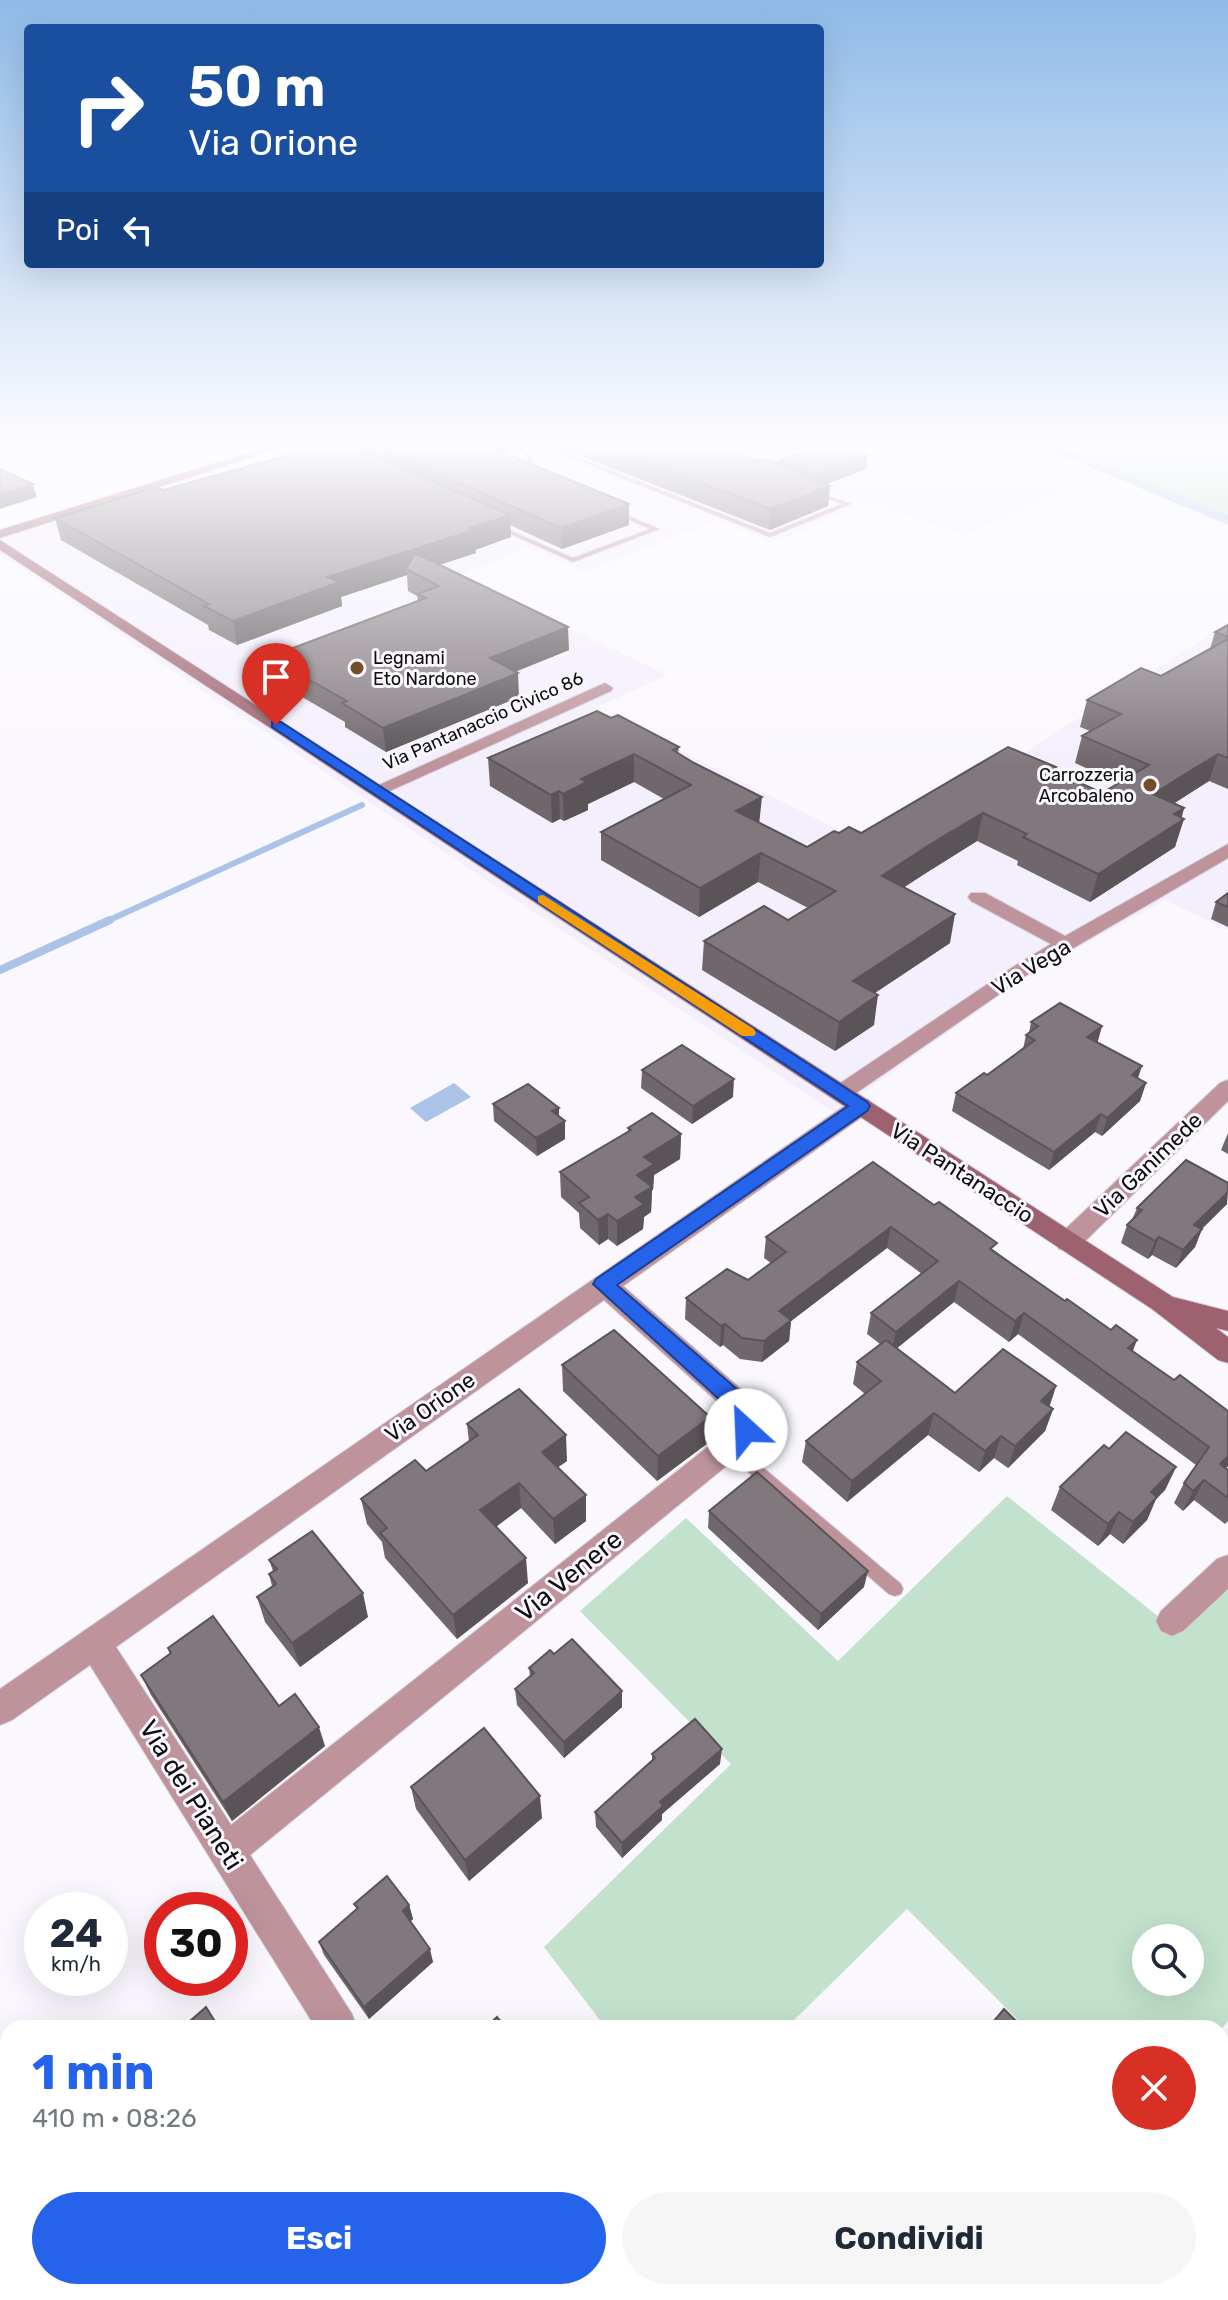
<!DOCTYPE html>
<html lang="it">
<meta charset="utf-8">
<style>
body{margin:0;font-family:Rubik,sans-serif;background:#f6f6f7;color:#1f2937;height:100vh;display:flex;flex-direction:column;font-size:30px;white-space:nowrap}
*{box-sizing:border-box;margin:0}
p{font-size:26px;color:#747a83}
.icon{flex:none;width:44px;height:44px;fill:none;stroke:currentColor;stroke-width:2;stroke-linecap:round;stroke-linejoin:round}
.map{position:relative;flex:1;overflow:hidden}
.sheet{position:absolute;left:0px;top:2020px;width:1228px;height:280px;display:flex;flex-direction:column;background:#fff;border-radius:24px 24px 0 0;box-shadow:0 8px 32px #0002}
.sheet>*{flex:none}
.top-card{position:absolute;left:24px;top:24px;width:800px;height:244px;border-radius:8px;box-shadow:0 8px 32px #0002;background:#1a4fa0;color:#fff;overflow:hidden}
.tools{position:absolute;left:1132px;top:1924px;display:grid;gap:16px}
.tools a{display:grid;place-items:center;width:72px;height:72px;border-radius:50%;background:#fff;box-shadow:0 8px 32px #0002;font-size:40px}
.speed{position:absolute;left:24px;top:1892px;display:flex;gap:16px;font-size:40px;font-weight:700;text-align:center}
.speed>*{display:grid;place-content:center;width:104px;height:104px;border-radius:50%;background:#fff;box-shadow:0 8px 32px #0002;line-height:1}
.speed small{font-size:20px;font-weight:400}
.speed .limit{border:12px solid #d22;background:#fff;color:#111}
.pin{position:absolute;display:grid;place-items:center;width:68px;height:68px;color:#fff;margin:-82px -34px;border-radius:50% 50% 50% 0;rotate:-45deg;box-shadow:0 0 8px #0007}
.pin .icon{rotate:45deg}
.me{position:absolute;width:88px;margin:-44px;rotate:335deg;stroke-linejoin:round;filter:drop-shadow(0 0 6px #0008)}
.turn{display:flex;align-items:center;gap:28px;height:168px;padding:0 32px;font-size:36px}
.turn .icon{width:104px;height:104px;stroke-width:2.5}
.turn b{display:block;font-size:56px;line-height:68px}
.then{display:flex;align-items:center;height:76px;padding:0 32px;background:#0003;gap:16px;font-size:30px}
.round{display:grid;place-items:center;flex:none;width:84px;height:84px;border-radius:42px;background:#f6f6f7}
.summary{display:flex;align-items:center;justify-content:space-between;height:136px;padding:0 32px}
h1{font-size:48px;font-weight:700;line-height:60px;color:#2563eb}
.primary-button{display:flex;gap:16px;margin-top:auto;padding:16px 32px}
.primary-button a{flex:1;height:92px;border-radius:48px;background:#2563eb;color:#fff;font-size:32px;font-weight:700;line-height:92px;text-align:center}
.primary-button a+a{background:#f6f6f7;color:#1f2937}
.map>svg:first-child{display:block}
.built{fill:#f3effd}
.green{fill:#c2e2cd;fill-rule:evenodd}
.water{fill:#abc3e7}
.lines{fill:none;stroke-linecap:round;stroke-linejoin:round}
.stream-far2{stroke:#abc3e7;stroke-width:5}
.stream-far1{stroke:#abc3e7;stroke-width:6}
.stream{stroke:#abc3e7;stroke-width:8}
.lane-casing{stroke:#d4d2d8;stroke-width:2}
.street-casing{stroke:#d4d2d8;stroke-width:2}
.secondary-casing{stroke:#d4d2d8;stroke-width:2}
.path{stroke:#acabb0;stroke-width:3;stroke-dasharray:2 3;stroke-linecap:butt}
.lane{fill:#be939b;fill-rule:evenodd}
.street{fill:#be939b;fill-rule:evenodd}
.secondary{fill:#9d616f;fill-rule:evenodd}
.wall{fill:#6f676c}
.shaded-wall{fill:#5a5458}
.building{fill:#81787d;stroke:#5a5458;stroke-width:2}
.route{fill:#2563eb;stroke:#184099;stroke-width:2}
.slow{fill:#f59e0b}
.poi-dot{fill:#734c29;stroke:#faf8fe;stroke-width:3}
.labels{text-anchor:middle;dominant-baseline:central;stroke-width:6;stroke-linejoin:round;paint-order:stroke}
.far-poi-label{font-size:18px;fill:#0e0d10;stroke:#faf8fe;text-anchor:start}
.far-street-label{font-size:18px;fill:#0e0d10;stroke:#faf8fe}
.street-label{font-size:22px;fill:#0e0d10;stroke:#faf8fe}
.near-street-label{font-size:26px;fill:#0e0d10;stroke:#faf8fe}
</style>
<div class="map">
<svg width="1228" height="2300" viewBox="0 0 1228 2300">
<rect width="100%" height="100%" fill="#faf8fe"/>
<path class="built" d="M314,444H933L1072,488L963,535L871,502L773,544L717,521L584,572L529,548L457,576L668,675L595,708L875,848L1228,623V930L1165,900L1029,975L835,1113L0,555V539Z"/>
<g class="green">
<path d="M1055,444H1228V516Z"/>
<path d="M1007,1496L1179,1633L1228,1585V2021L1220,2031V2028H1026L907,1909L786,2028H606L544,1947L731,1764L580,1611L686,1518L838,1661ZM1146,1938H1190V1982H1146Z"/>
</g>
<g class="water">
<path d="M1025,444H1051L1069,450L1228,515V525L1090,467Z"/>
<path d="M454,1083L471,1097L426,1122L410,1108Z"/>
</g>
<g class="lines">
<path class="stream-far2" d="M1077,455L1111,444"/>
<path class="stream-far1" d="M105,922L362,805"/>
<path class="stream" d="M0,970L110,920"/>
<defs>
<g id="lane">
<path d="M503,444H511L528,451L540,477H536L524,453Z"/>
<path d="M536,444H544L770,533L842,504L813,493V491L851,504L770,537Z"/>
<path d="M720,444H728L736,447L745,444H753L736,451Z"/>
<path d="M613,511H617L659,529L573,562L493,526L498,525L573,558L650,529L613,513Z"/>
<path d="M730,1442L735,1444L901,1584L903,1589L901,1594L895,1596L889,1594L725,1452L723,1448L725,1444Z"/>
</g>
<g id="street">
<path d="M605,683L613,688L611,691L383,794L377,795L368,790Z"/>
<path d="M1228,844V858L1027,975L849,1098H833L829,1093L833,1088L1013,967L1051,944L971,901L968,897L971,893H985L1065,936Z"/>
<path d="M1228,1080V1101L1077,1249L1068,1251L1059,1249L1055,1242L1059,1235L1220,1083Z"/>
<path d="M861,1098L869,1100L873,1106L869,1112L623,1286L750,1397L761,1416L752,1445L250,1855L352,2014L357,2028H316L90,1665L12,1720L0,1725V1689L853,1100ZM604,1300L730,1413L732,1417L729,1430L231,1825L116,1647Z"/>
<path d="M1228,1555V1589L1183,1631L1172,1636L1161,1631L1156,1621L1161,1611L1217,1559Z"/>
<path d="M1228,2066V2113L1220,2116V2069Z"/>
<path d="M483,2292H528L532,2300H487Z"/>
<path d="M1040,2292H1086L1082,2300H1036Z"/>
</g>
<g id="secondary">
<path d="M276,444H294L0,538V530Z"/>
<path d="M0,540L1173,1297L1228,1311V1331L1216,1328L1228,1337V1363L1218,1360L1152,1309L0,550Z"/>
</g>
</defs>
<use href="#lane" class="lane-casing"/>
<use href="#street" class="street-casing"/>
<use href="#secondary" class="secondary-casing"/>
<path class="path" d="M1138,444L1228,467"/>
<use href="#lane" class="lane"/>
<use href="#street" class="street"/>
<use href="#secondary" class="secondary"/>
</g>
<g class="wall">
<path d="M328,444H512V451L506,453L629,525L562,549L510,525L511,537L475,550L476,553L439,565L569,650L515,672L519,697L386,752L345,727V722L273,680L269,657L418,601L417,596L408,591L407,575L341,597L342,606L237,645L209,630L208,625L61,540L55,518L163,490Z"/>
<path d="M550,444H722V447L760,461L778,463V461L868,455L866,469L826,484L830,486L828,506L770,530Z"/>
<path d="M1228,625V789L1209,781L1174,803L1184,808L1175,847L1090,902L1017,865L1018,861L977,841L904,887L950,943L875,993L874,1025L835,1051L702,970L704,941L788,920L808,908L758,882L699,917L601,860V832L664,799L634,782L588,804V810L564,821L560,819L552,823L490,786L488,758L611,718L679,747L678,753L760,823L807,847L839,833H861L1056,767L1055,771L1102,793L1119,783L1075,763L1082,736L1090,731L1080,727L1087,700L1161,676L1210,649L1215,632Z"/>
<path d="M1228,893V927L1211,919L1216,902Z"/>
<path d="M1031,1022L1102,1026L1097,1043L1138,1079L1146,1083L1140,1101L1102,1136L1095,1132L1049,1170L952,1111L956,1093L987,1075L1023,1049L1026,1035L1029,1033Z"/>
<path d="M642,1070L733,1097L692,1124L641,1088Z"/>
<path d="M493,1104L559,1108V1116L565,1121V1139L537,1156L494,1121Z"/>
<path d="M628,1128L681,1134L680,1159L654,1175L653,1189L652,1191L651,1212L644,1217L643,1229L617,1246L608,1239L599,1245L580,1228L579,1213L561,1197L560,1172L628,1132Z"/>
<path d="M1228,1133V1154L1221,1150Z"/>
<path d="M873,1162L1133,1351L1174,1380L1228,1411V1466L1226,1468L1228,1470V1521L1225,1524L1194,1500L1183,1511L1174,1503L1184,1483L1196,1465L1018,1334L1009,1342L954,1302L897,1348L955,1393L1056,1386L1049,1407L1053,1409L1045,1431L1008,1468L994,1458L979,1472L928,1435L847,1502L802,1462L806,1441L865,1394L853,1384L857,1362L880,1344L867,1334L871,1313L922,1274L887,1248L791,1321L789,1341L762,1362L740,1359L723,1345L720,1347L685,1319L686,1298L748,1280L771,1263L764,1258L766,1237Z"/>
<path d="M1227,1204L1202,1229L1195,1247L1176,1268L1152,1255L1148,1259L1121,1243L1127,1225L1132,1220L1137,1208Z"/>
<path d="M562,1365L708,1443L657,1481L563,1391Z"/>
<path d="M467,1424L567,1461L558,1467L586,1521L555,1544L521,1508L496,1527L528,1583L457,1639L385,1558L382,1542L367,1524L361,1499L426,1471L469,1442Z"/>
<path d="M1109,1449L1176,1467L1165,1490L1156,1499L1147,1520L1123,1544L1110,1534L1098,1546L1051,1510L1060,1487Z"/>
<path d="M709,1511L864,1587L818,1630L708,1528Z"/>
<path d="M269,1560L368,1617L300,1667L265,1622L257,1597L272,1586L269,1574L273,1571Z"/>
<path d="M168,1648L325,1746L232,1821L151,1695L141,1675L170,1654Z"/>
<path d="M529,1668L622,1707L564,1758L517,1705L515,1689L530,1676Z"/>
<path d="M652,1754L720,1764L662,1814V1820L622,1858L596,1827L595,1812L652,1761Z"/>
<path d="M411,1787L542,1818L469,1881L416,1809Z"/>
<path d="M354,1904L409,1905L413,1919L410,1922L433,1962L369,2019L324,1955L319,1942L357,1910Z"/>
<path d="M1228,2289V2300H1220Z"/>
<path d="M558,2292H787L791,2300H563Z"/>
<path d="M822,2292H968L962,2300H828Z"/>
</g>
<g class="shaded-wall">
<path d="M479,444H512V451L480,462Z"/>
<path d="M868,455L866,469L816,488L817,475Z"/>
<path d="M33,484L37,497L0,509V494Z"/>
<path d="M830,486L828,506L770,530L771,509Z"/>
<path d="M629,504V525L562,549L561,528Z"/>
<path d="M510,515L511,537L475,550L476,553L413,573L406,569L407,575L341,597L342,606L237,645L233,621L327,577Z"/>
<path d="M568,627L569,650L491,681L490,658Z"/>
<path d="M518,673L519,697L386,752L383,728Z"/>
<path d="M634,754V782L588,804V810L564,821L563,794L581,779Z"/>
<path d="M1218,754L1209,781L1145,822L1153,794Z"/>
<path d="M559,791L560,819L552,823L551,795Z"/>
<path d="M762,797L759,825L736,811Z"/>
<path d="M1184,808L1180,821L1184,819L1175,847L1090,902L1098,874L1174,814Z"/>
<path d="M983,813L977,841L924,874L878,905L882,876L929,845Z"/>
<path d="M761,853L758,882L699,917L700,888Z"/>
<path d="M955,914L950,943L849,1010L853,981Z"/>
<path d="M878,995L874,1025L835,1051L839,1022Z"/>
<path d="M1102,1026L1097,1044L1087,1037Z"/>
<path d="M1142,1066L1136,1084L1132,1075Z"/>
<path d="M734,1079L733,1097L692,1124L693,1106Z"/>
<path d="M1146,1083L1140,1101L1102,1136L1107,1118Z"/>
<path d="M559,1108V1125L565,1121V1139L537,1156L536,1138L552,1111Z"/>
<path d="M1101,1114L1095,1132L1049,1170L1054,1152Z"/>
<path d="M681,1134L680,1159L654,1175L653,1189L652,1191L651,1212L644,1217L643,1229L617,1246V1221L644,1157Z"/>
<path d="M1228,1192L1227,1204L1187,1243L1194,1225Z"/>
<path d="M608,1214V1239L599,1245L598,1220Z"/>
<path d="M891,1227L887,1248L791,1321L789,1341L762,1362L764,1341L779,1311Z"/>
<path d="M1202,1229L1195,1247L1176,1268L1183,1250Z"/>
<path d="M1159,1237L1152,1255L1148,1259L1155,1241Z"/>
<path d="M959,1281L954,1302L891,1353L896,1332Z"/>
<path d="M1024,1313L1018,1334L1009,1342L1015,1321Z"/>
<path d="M725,1324L723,1345L720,1347L721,1326Z"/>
<path d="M1137,1340L1129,1361L1128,1348Z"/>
<path d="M1056,1386L1049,1408L1041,1401Z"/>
<path d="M1053,1409L1045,1431L1008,1468L1015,1446Z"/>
<path d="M934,1413L928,1435L847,1502L852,1481Z"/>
<path d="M710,1417L708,1443L657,1481L658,1456Z"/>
<path d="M566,1435L567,1461L544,1477L542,1452Z"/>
<path d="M1001,1436L994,1458L979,1472L985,1451Z"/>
<path d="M1228,1456V1466L1210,1484L1220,1464Z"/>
<path d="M1176,1467L1165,1490L1156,1499L1147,1520L1123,1544L1133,1522L1151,1492Z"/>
<path d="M1204,1480L1194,1500L1183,1511L1193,1491Z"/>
<path d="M519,1483L521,1508L483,1536L480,1510Z"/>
<path d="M586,1495V1521L555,1544L553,1519Z"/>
<path d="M1119,1512L1110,1534L1098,1546L1108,1524Z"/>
<path d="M526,1558L528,1583L457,1639L453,1615Z"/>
<path d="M868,1571L864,1587L818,1630L821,1614Z"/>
<path d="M363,1593L368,1617L300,1667L292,1643Z"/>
<path d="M622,1691V1707L564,1758V1742Z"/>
<path d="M319,1727L325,1746L232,1821L223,1802Z"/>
<path d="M722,1749L720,1764L662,1814V1820L622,1858V1843L660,1802Z"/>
<path d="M540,1796L542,1818L469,1881L465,1860Z"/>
<path d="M409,1905L413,1919L406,1925L403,1911Z"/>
<path d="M430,1949L433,1962L369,2019L364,2007Z"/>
<path d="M142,2292H151L155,2300H146Z"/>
</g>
<g class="building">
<path d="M328,444H347L510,515L470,528L474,530L327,577L339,582L233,621L204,606L209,604L55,518L156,487L163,490Z"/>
<path d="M371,444H482L629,504L561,528Z"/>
<path d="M600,444H712L760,461L765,459L805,473L799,475L830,486L771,509Z"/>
<path d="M824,444H833L868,455L817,475L778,461Z"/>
<path d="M0,469L33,484L0,494Z"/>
<path d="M415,553L568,627L490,658L518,673L383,728L342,703L347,701L269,657L426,598L417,594L439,586L406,569Z"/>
<path d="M1228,625V637L1215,632Z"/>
<path d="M1228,639V758L1218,754L1153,794L1184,808L1174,814L1184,819L1098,874L1023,837L1027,834L983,813L929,845L882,876L955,914L853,981L878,995L839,1022L704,941L764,906L788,920L836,891L761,853L700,888L601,832L691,785L634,754L581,779L587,782L563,794L559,791L551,795L488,758L597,711L611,718L618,715L679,747L673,750L694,763L762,797L736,811L807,847L834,831L839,833L849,827L861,833L1008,747L1056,767L1052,770L1102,793L1149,765L1082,736L1121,714L1087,700L1141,668L1161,676Z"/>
<path d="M1228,893V907L1216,902Z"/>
<path d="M1060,1003L1102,1026L1087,1037L1142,1066L1132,1075L1146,1083L1107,1118L1101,1114L1054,1152L956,1093L984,1073L987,1075L1035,1040L1026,1035L1038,1026L1031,1022Z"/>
<path d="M682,1045L734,1079L693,1106L642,1070Z"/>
<path d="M528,1084L559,1108L552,1111L565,1121L536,1138L493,1104Z"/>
<path d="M652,1113L681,1134L644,1157L654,1164L637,1175L652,1187L635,1197L644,1204L617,1221L608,1214L598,1220L579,1203L589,1197L560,1172L631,1130L628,1128Z"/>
<path d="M1186,1160L1228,1183V1192L1194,1225L1202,1229L1183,1250L1159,1237L1155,1241L1127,1225L1142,1210L1137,1208Z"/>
<path d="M873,1162L934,1205L939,1202L997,1243L990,1249L1065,1301L1067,1299L1111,1330L1116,1325L1137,1340L1128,1348L1174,1380L1180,1375L1228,1411V1456L1220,1464L1228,1470V1498L1204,1480L1193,1491L1184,1483L1209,1447L1024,1313L1015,1321L959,1281L896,1332L871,1313L938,1261L891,1227L779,1311L791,1320L764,1341L742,1338L725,1324L721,1326L686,1298L727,1269L748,1280L786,1252L766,1237Z"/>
<path d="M614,1330L710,1417L658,1456L562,1365Z"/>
<path d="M886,1340L955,1393L1003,1349L1056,1386L1041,1401L1053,1409L1015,1446L1001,1436L985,1451L934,1413L852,1481L806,1441L881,1381L857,1362Z"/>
<path d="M519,1389L566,1435L542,1452L586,1495L553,1519L519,1483L480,1510L526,1558L453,1615L380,1533L387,1528L361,1499L415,1460L426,1471L478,1435L467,1424Z"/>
<path d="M1126,1432L1176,1467L1151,1492L1157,1497L1133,1522L1119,1512L1108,1524L1060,1487L1104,1445L1109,1449Z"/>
<path d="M757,1472L868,1571L821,1614L709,1511Z"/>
<path d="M312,1531L363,1593L292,1643L257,1597L276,1584L269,1574L277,1569L269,1560Z"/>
<path d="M213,1616L279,1706L295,1694L319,1727L223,1802L141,1675L171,1653L168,1648Z"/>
<path d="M572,1639L622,1691L564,1742L515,1689L534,1673L529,1668L550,1650L554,1654Z"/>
<path d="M695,1719L722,1749L660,1802L663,1806L622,1843L595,1812L655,1758L652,1754Z"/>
<path d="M484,1728L540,1796L465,1860L411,1787Z"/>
<path d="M387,1876L409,1905L403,1911L430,1949L364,2007L319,1942L358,1908L354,1904Z"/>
<path d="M206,2007L219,2028H182Z"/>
<path d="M1004,2009L1023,2028H988Z"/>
<path d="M497,2017L506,2028H485Z"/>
<path d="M22,2292H142L146,2300H20L18,2295Z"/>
<path d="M232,2292H332L337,2300H236Z"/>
<path d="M563,2292H787L792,2299L791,2300H568Z"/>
<path d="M838,2292H968L962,2300H938L935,2297L933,2300H845Z"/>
</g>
<linearGradient id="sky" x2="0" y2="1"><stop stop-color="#8fbae8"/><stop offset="0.58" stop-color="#fdfcff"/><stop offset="1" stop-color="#fdfcff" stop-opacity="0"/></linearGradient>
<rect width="1228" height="766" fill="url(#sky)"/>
<path class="route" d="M272,722H281L867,1102L870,1106L867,1111L617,1285L747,1398L758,1416L753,1436L746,1439L738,1436L732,1411L593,1284L596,1279L848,1106L272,727Z"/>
<path class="slow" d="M543,895L754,1029L756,1033L754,1036H742L538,902V896Z"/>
<g class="poi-dot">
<circle cx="357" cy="668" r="8"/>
<circle cx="1150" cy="785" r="8"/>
</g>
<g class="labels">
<g class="far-poi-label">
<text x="373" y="658">Legnami<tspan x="373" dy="21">Eto Nardone</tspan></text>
<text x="1134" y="775" text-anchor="end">Carrozzeria<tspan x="1134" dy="21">Arcobaleno</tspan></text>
</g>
<g class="far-street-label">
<text transform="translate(483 721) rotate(-24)">Via Pantanaccio Civico 86</text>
</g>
<g class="street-label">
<text transform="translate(1031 967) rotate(-31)">Via Vega</text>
<text transform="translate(1148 1165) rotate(-44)">Via Ganimede</text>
<text transform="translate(962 1173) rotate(33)">Via Pantanaccio</text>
<text transform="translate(430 1407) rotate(-35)">Via Orione</text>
</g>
<g class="near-street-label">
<text transform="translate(569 1576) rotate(-39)">Via Venere</text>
<text transform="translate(191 1795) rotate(58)">Via dei Pianeti</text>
</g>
</g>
</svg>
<div class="tools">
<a><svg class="icon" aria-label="search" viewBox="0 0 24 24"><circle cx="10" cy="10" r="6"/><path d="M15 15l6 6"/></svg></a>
</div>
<div class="speed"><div>24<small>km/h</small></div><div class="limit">30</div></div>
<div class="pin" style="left:276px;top:725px;background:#d93025"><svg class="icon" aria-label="arrive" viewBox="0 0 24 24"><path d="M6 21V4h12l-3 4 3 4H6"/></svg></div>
<svg class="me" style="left:746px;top:1430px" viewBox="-20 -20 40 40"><circle r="19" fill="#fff"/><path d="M0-13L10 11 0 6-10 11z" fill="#2563eb"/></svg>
<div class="top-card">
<div class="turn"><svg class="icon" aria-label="right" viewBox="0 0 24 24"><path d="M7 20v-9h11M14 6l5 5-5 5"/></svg><div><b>50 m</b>Via Orione</div></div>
<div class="then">Poi<svg class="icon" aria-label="left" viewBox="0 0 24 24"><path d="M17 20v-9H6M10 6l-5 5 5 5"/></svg></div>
</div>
<section class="sheet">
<div class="summary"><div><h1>1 min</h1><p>410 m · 08:26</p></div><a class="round" style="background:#d93025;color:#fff"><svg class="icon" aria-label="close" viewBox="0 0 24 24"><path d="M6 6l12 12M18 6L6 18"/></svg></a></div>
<div class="primary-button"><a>Esci</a><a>Condividi</a></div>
</section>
</div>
